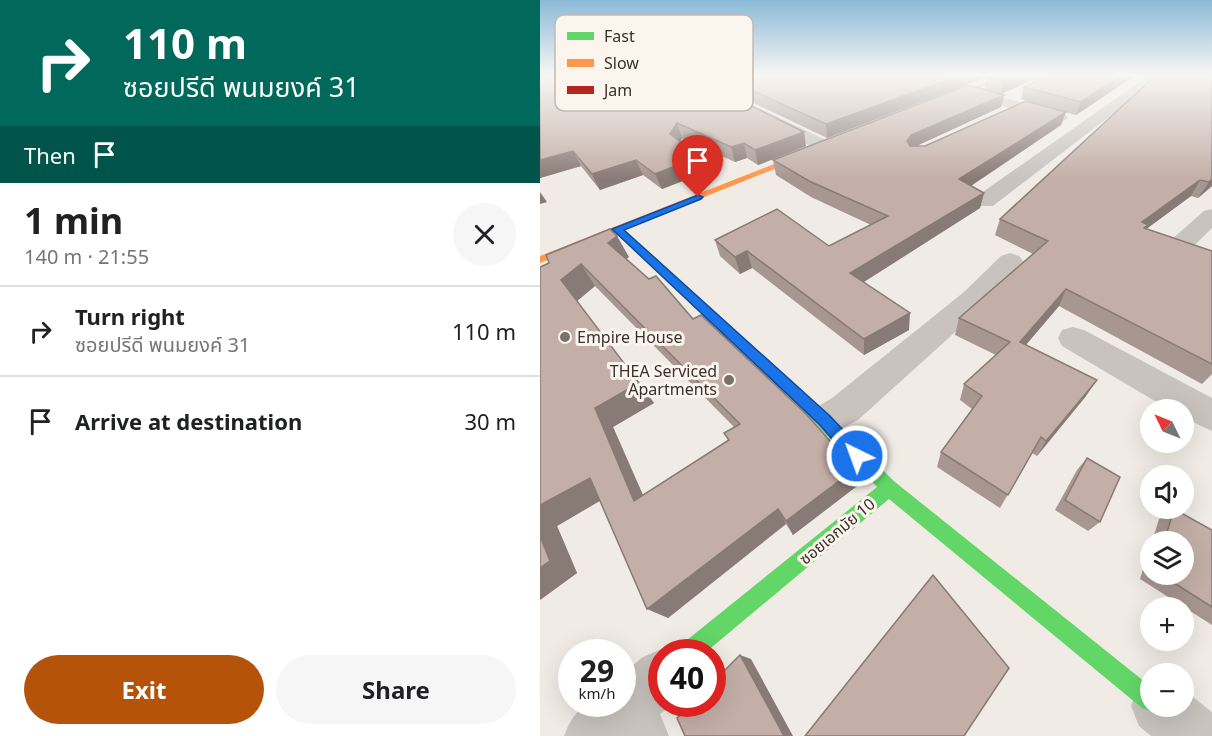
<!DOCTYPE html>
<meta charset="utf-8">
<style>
body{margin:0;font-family:"Noto Sans","Noto Sans Thai",sans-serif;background:#f6f6f6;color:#202124;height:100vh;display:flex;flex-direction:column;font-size:22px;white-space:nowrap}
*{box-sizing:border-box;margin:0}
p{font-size:20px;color:#757577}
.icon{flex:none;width:33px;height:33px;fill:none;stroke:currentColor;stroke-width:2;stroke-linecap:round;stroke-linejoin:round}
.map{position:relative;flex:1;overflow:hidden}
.sheet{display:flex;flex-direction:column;background:#fff;width:540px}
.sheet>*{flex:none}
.top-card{background:#00695c;color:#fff;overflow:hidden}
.needle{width:39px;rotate:313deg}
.tools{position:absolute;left:600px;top:399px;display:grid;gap:12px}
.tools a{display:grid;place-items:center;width:54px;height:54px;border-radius:50%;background:#fff;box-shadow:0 6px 24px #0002;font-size:30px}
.speed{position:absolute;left:18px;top:639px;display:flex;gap:12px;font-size:30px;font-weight:700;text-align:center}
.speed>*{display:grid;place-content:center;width:78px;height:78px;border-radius:50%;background:#fff;box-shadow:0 6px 24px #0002;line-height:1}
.speed small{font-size:15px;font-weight:400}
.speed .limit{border:9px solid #d22;background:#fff;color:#111}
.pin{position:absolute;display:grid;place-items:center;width:51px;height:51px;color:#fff;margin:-62px -26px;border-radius:50% 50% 50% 0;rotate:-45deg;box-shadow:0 0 6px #0007}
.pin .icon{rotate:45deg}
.me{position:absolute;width:66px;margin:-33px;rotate:318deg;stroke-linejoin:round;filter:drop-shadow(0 0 4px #0008)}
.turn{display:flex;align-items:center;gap:21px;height:126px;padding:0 24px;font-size:27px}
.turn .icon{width:78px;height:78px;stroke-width:2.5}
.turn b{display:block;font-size:42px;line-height:51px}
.then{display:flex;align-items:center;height:57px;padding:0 24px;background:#0003;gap:12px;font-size:22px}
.round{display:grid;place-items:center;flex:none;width:63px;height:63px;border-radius:32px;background:#f6f6f6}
.headline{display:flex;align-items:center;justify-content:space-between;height:102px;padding:0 24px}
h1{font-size:36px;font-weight:700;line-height:45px}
.action{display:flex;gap:12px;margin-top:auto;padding:12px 24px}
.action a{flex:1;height:69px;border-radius:36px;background:#b45309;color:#fff;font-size:24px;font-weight:700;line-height:69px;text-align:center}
.action a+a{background:#f6f6f6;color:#202124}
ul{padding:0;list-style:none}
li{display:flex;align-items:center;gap:18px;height:90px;padding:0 24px;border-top:2px solid #e0e0e0}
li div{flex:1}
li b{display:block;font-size:22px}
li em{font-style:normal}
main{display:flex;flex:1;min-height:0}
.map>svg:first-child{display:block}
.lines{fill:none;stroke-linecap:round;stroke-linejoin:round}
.street{fill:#c9c3be;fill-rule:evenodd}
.fast{fill:#63d668;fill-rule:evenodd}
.slow{fill:#ff974d;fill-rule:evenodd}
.jam{fill:#b3261e;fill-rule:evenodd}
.wall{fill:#a89690;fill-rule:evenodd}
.shaded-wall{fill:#887a75}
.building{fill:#c3afa7;stroke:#887a75;stroke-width:1.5;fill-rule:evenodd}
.route{fill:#1a73e8;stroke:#114b97;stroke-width:1.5}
.poi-dot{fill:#7a716c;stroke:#fbf5ee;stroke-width:2}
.labels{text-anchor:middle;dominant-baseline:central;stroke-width:6;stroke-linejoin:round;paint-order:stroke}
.poi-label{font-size:16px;fill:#3b302b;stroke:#fbf5ee;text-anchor:start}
.street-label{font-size:16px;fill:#3b302b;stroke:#fbf5ee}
.key{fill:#fbf5ee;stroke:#c1bab4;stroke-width:1.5}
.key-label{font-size:16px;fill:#3b302b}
</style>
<main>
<section class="sheet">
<div class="top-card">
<div class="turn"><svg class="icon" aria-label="right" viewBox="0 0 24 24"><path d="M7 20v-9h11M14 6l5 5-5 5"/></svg><div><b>110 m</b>ซอยปรีดี พนมยงค์ 31</div></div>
<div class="then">Then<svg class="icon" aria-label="arrive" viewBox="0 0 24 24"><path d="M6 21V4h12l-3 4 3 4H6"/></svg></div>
</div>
<div class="headline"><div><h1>1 min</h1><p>140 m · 21:55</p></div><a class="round"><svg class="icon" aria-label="close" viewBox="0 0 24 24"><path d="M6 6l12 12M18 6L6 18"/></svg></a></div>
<ul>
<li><svg class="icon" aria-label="right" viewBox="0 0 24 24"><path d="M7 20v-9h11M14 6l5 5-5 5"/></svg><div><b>Turn right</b><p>ซอยปรีดี พนมยงค์ 31</p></div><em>110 m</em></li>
<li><svg class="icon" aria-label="arrive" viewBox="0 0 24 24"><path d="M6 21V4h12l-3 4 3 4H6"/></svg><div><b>Arrive at destination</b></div><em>30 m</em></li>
</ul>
<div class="action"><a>Exit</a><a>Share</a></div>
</section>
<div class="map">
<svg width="672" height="736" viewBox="0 0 672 736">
<rect width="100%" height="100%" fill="#f0ebe5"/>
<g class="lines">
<g class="street">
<path d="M136,76H152L292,143L295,147L286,152L280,151Z"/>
<path d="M608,76H622L453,206H437L434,201L437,196Z"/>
<path d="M427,87L526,115L528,118L520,123L422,94L420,91Z"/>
<path d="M672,209V228C659,240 650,255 631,250L628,245L631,240L664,211Z"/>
<path d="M470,253L479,256L483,261L444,306L318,420L285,437L272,432L267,421L272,410L292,398L424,292L461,256Z"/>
<path d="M533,327L544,330L672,398V431L644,418V410H630L522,346L518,338L522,330Z"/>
<path d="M122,649L131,652H122V704H132L120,714L129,736H24C38,701 47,704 82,704V674L103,657Z"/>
<path d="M610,681V706H644V690L672,712V736H611L599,726L591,706L599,686Z"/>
</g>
<path class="fast" d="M257,389L262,391L355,482L610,686V706H619L618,708L610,711L602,708L349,499L166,652H139L142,644L337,487L252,399L250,395L252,391Z"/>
<g class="slow">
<path d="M462,76H469L397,105L392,104Z"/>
<path d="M272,149L279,151L0,263V256Z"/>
</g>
<path class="jam" d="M74,227H80L262,391L264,395L262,399L257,401L252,399L74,231Z"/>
</g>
<g class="wall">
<path d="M0,76L266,146L218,165L207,158L195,162L142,138L140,141L161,156L166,172L122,189L103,175L60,190L41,166L0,178Z"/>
<path d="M157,76H449L287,138Z"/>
<path d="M450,76H501L461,94L445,89L447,77Z"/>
<path d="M506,76H594L536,115L525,112L521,125L431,186L444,193L440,208L324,282L369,330L324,355L212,268L200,274L180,256L175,240L289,246L331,225L271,197L236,175L233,160L464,95L461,107L376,146H385L511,108L481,99L484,87Z"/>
<path d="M672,76V186L658,198L651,196L606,229L672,251V374L662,384L519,306L486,344L546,396L497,456L492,453L460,508L397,467L401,452L432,409L420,400L424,384L456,355L415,335L419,318L493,254L455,235L460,219Z"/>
<path d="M89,257L86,259L153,319L315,469L317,486L253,535L246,524L128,618L60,501L17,526L37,573L0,600V267L9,263ZM55,286L194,427L184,433L188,440L103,495L73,427L114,403L37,301Z"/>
<path d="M547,458L560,522L548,531L515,510L537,470Z"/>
<path d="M634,509L672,530V625L600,579L610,546V574H644V542H612L619,519Z"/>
</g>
<g class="shaded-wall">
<path d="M419,76H449L287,138L286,124Z"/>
<path d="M476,76H501L461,94L463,81Z"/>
<path d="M580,76H594L536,115L541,102Z"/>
<path d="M464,95L461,107L370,149L367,141L371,135Z"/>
<path d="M526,112L521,125L417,195L419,179Z"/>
<path d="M137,123L142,138L135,149L130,134Z"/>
<path d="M264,132L266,146L218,165L215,150Z"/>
<path d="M204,143L207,158L195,162L191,147Z"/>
<path d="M33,151L41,166L0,178V160Z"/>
<path d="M161,156L166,172L122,189L115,174Z"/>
<path d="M96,160L103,175L60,190L52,174Z"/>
<path d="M672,179V186L658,198L669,182Z"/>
<path d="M660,180L651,196L605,230L602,222Z"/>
<path d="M0,192L7,202L0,204Z"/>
<path d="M444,193L440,208L311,290L310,273Z"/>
<path d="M77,236L89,257L80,264L68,243Z"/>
<path d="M207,251L212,268L200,274L195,257Z"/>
<path d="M41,264L55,286L37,301L21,280Z"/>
<path d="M526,289L519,306L474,359L480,342Z"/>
<path d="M370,313L369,330L324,355V339Z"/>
<path d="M557,380L546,396L497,456L506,441Z"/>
<path d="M99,383L114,403L73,427L112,516L94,501L55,408Z"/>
<path d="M315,469L317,486L253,535L246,521Z"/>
<path d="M50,478L71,494L17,526L37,573L0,600V505Z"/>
<path d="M238,509L246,524L128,618L107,609Z"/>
<path d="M200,655L211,659L253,736H244Z"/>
</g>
<g class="building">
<path d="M0,76H151L264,132L215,150L204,143L191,147L137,123L130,134L161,156L115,174L96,160L52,174L33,151L0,160Z"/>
<path d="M180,76H419L286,124Z"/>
<path d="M450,76H476L463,81L447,77Z"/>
<path d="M506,76H580L541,102L484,87Z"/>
<path d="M615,76H672V179L669,182L660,180L602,222L608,225L604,228L672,251V364L526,289L480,342L557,380L506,441L501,437L468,495L401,452L442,396L424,384L470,342L419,318L508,241L460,219Z"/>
<path d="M428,85L464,95L371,135L367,141L370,146H385L486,101L526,112L419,179L444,193L310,273L370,313L324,339L207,251L195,257L175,240L237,209L289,246L348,216L269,181L233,160Z"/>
<path d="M70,229L77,236L68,243L109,279L116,276L153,319L161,315L266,414L315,469L246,521L238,509L107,609L50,478L0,505V267L9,263L6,255ZM41,264L200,424L184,433L189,440L94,501L55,408L99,383L21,280Z"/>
<path d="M547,458L580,477L560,522L525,500Z"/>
<path d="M634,509L672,530V607L620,574H644V542H624Z"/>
<path d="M0,536L10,561L0,568Z"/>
<path d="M393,575L469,668L424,736H265Z"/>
<path d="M200,655L244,736H145L137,718L152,704H172V683Z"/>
</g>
<linearGradient id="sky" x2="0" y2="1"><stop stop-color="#8bbad8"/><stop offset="0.42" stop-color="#f8f6f3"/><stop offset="1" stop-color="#f8f6f3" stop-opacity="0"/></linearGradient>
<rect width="672" height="179" fill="url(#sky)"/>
<path class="route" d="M158,195L163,197L161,199L84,230L290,416L323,451L325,456L323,461L317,463L311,461L280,425L72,229Z"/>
<g class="poi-dot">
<circle cx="25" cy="337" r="6"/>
<circle cx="189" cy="380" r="6"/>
</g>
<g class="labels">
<g class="poi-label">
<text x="37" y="337">Empire House</text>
<text x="177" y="371" text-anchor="end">THEA Serviced<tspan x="177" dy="18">Apartments</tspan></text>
</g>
<g class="street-label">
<text transform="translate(297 531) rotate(-40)">ซอยเอกมัย 10</text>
</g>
</g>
<rect x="15" y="15" width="198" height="96" rx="9" class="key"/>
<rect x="27" y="32" width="27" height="8" fill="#63d668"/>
<rect x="27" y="59" width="27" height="8" fill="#ff974d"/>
<rect x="27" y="86" width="27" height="8" fill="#b3261e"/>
<g class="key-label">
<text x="64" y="42">Fast</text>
<text x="64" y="69">Slow</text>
<text x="64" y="96">Jam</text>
</g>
</svg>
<div class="tools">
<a><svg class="needle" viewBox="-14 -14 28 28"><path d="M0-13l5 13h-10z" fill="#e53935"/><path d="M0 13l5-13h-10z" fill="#757577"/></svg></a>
<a><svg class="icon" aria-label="sound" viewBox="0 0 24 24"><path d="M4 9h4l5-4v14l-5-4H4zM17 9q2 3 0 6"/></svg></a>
<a><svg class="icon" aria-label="layers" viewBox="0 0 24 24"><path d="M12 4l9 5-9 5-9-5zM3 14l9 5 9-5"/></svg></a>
<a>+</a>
<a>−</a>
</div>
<div class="speed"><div>29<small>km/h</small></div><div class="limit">40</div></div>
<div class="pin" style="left:158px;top:197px;background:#d93025"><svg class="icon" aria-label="arrive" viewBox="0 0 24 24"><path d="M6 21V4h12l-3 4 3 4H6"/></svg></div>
<svg class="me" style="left:317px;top:456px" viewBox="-20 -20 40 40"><circle r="17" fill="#1a73e8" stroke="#fff" stroke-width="3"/><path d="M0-11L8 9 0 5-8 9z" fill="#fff"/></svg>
</div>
</main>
